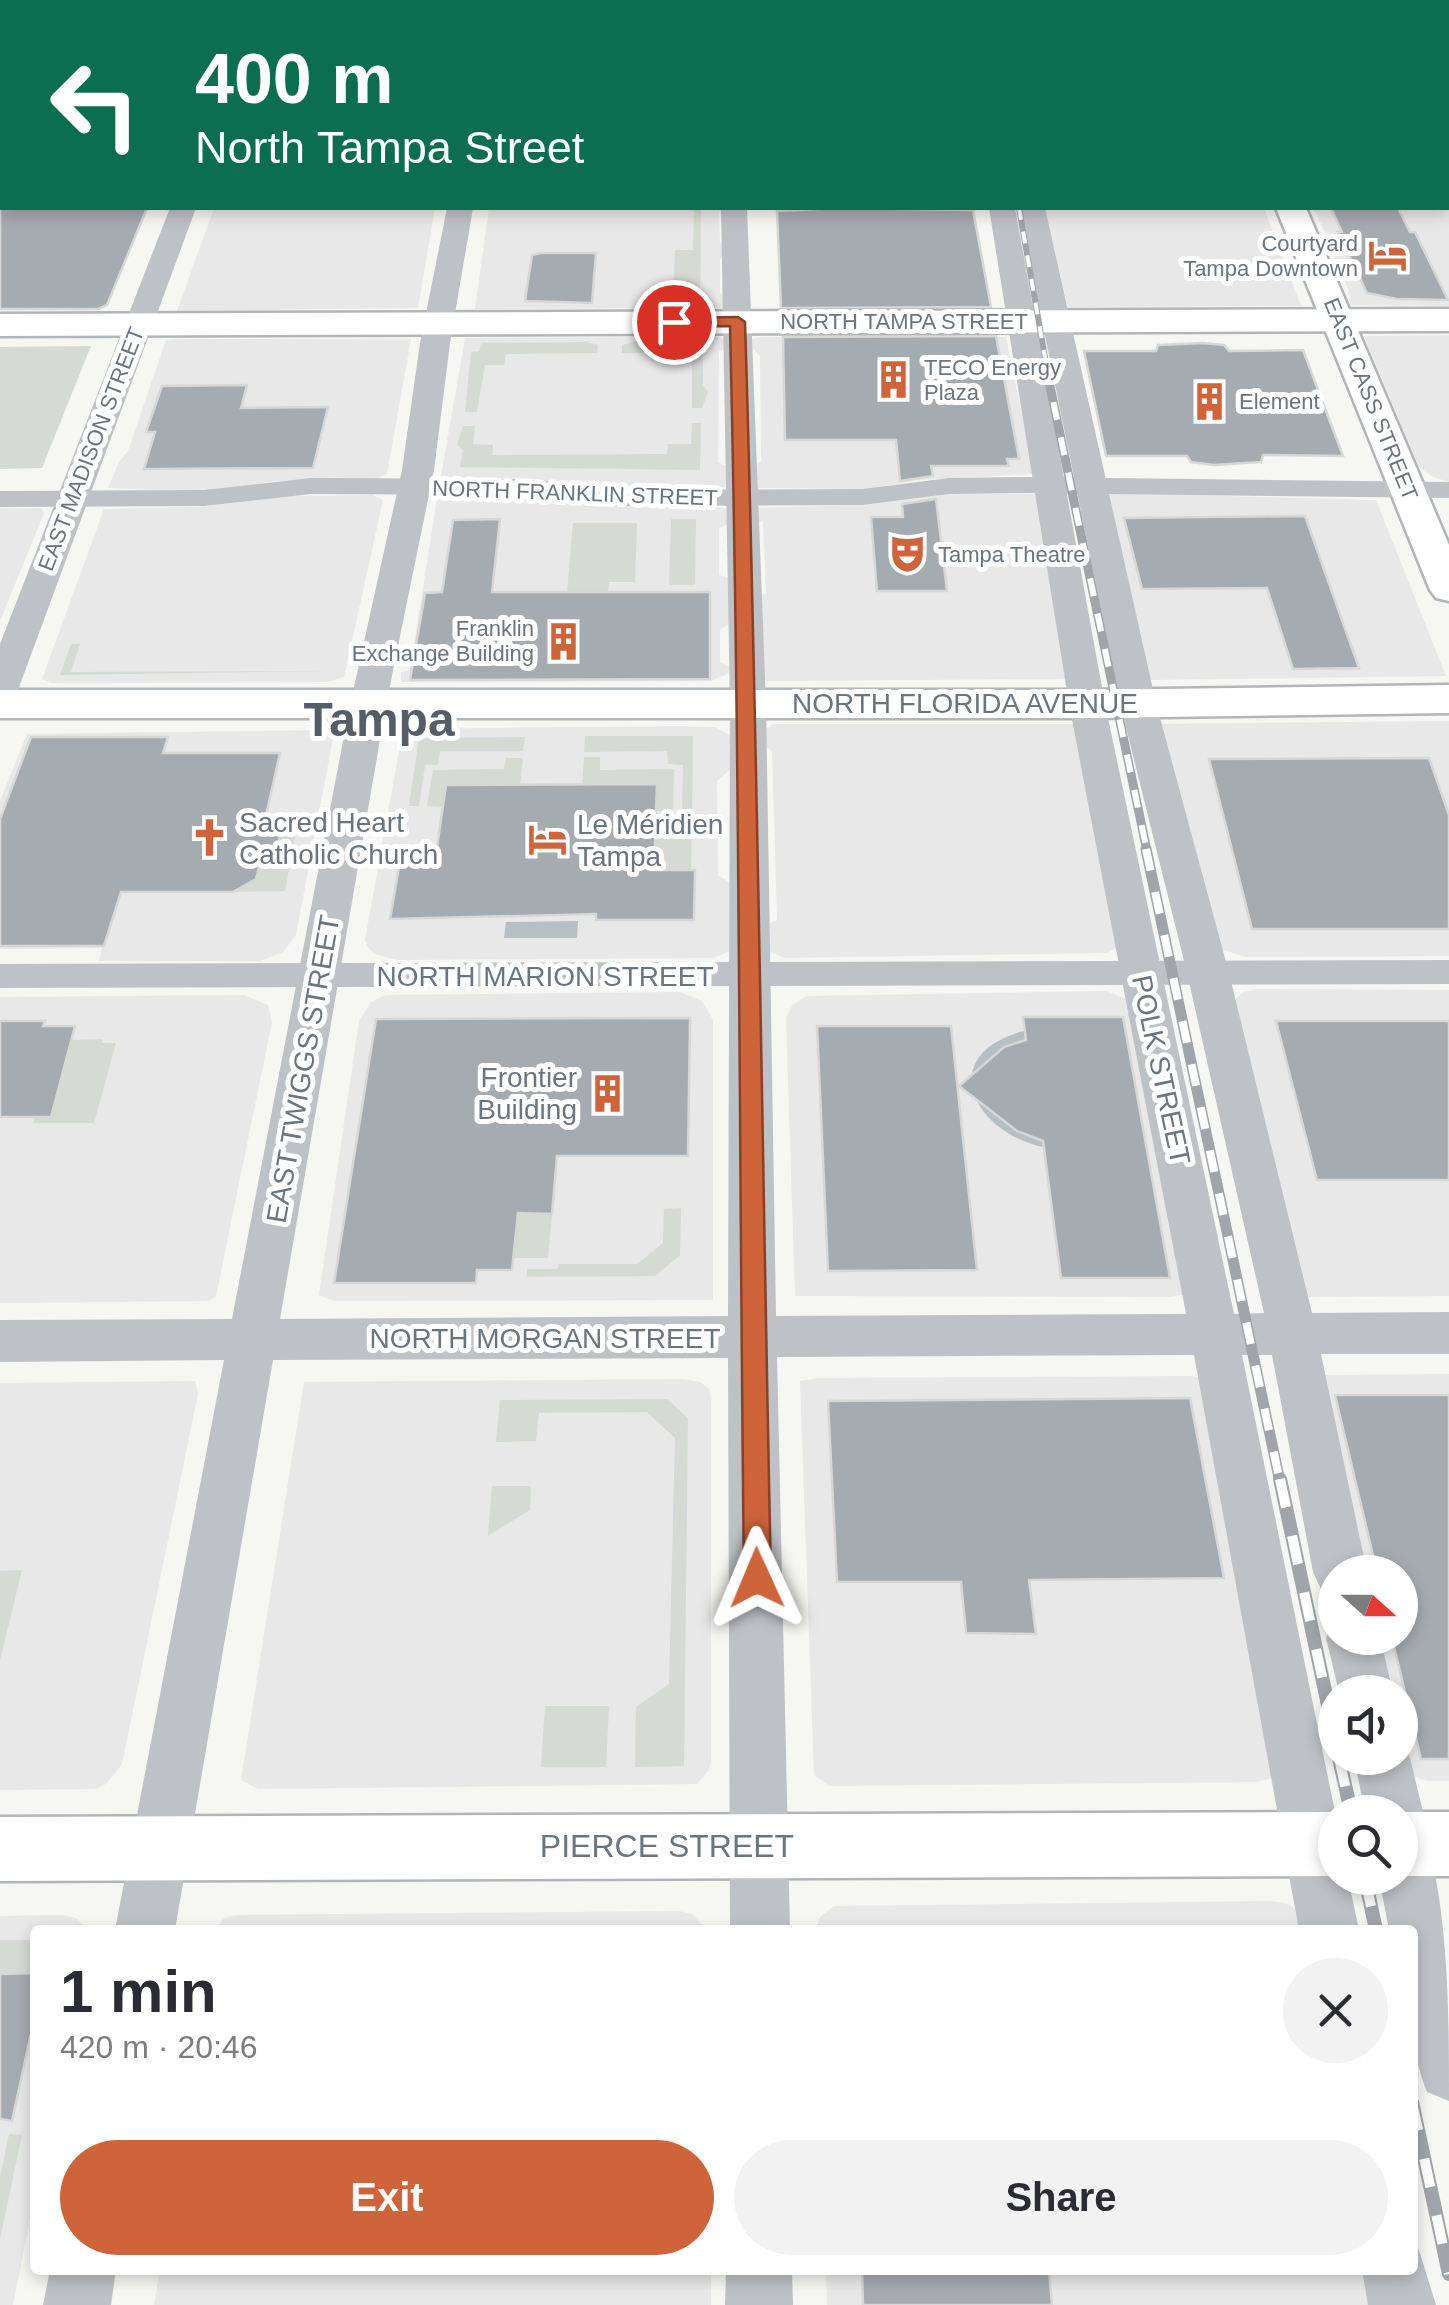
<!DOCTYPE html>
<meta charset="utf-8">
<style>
body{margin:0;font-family:Helvetica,sans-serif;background:#f2f2f3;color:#2b2b33;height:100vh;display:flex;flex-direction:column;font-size:38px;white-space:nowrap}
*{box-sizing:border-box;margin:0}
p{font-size:32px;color:#7c7c81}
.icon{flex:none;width:55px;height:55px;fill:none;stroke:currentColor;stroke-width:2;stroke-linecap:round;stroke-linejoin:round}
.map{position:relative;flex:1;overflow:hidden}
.side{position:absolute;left:30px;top:1925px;width:1388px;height:350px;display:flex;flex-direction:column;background:#fff;border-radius:10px;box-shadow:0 5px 15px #0003}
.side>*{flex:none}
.hud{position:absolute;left:0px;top:0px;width:1450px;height:210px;box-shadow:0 5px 15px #0003;background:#0b6e4f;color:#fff;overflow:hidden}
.needle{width:65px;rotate:111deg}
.buttons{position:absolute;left:1318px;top:1555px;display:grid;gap:20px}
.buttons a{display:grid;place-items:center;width:100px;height:100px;border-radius:50%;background:#fff;box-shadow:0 5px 15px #0003;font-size:50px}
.pin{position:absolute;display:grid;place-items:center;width:85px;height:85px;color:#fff;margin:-42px;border:5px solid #fff;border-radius:50%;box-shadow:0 2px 10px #0007}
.me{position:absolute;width:110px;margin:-55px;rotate:359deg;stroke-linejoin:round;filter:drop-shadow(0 0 8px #0008)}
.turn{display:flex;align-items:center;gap:35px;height:210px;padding:0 30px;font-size:45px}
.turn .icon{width:130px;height:130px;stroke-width:2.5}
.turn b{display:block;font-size:70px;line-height:85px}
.round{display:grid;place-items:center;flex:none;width:105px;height:105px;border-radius:52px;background:#f2f2f3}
.head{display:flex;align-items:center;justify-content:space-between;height:170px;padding:0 30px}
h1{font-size:60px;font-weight:800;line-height:75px}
.action{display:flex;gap:20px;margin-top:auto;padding:20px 30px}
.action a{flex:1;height:115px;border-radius:60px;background:#cf643b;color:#fff;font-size:40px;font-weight:800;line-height:115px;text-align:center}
.action a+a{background:#f2f2f3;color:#2b2b33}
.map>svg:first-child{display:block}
.built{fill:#e7e8e7}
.green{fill:#d5dad3}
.water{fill:#b6bfc4}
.building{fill:#a4abb1;stroke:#d7d7d6;stroke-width:2.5}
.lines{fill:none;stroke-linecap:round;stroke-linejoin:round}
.secondary-casing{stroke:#b1b5b9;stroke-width:5}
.primary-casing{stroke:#b2b5b9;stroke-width:5}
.minor{fill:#bec1c5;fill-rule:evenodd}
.tertiary{fill:#bec1c5;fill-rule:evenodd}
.secondary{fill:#fff;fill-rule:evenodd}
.primary{fill:#fff;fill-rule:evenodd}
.rail-far3-casing{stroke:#a0a5aa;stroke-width:6}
.rail-far2-casing{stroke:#a0a5aa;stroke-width:9}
.rail-far1-casing{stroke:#a0a5aa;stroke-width:11}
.rail-casing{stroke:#a0a5aa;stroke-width:14}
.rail-far3{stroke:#fff;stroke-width:4;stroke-dasharray:12;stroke-linecap:butt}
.rail-far2{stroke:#fff;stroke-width:6;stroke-dasharray:18;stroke-linecap:butt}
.rail-far1{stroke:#fff;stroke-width:8;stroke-dasharray:22;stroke-linecap:butt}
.rail{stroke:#fff;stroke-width:10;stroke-dasharray:29;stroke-linecap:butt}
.route{fill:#cf643b;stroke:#874126;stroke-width:2.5}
.labels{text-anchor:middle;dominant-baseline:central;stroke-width:10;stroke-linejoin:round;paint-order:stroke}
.far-poi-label{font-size:22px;fill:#697581;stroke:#fff;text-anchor:start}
.far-street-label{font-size:22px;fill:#697581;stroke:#fff}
.street-label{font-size:28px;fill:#697581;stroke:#fff}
.poi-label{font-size:28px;fill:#697581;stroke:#fff;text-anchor:start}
.near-street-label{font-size:32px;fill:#697581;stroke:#fff}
.town-label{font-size:48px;font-weight:bold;fill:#555e67;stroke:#fff}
</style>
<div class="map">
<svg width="1449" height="2305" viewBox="0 0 1449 2305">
<rect width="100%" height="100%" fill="#f6f6f3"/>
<g class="built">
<path d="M1449,195V306L1350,305L1348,289L1317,214L1310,208H1448Z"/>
<path d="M214,208H435L418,308L177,311Z"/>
<path d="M489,208H726L719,212L720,243L726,246V256L720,259V293L726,295L725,308L475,309Z"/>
<path d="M1044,208H1264L1301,306L1068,307Z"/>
<path d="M1449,335V482L1433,477L1419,467L1364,336Z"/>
<path d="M718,337L724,339L727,349L719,351L718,463L728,466L725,487L623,491L554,481L453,480L441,476L465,338Z"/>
<path d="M761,337H1006L1034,474L919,480L867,489L755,488L753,467L761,462L760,356L752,348L751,339Z"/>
<path d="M174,339H411L387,474L374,480L276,481L208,492L108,488L119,462L128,451L166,340Z"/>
<path d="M957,493L1036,494L1074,679L764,681L759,595L766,594L763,522L755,521L757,508L866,505Z"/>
<path d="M1111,493L1376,500L1446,676L1150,680L1106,499Z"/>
<path d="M373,495L383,500L344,677L327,682L51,683L42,679L104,509L200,507L290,496Z"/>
<path d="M442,496L547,497L612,506L726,508L727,525L719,528V575L730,579V623L720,630V662L730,666L729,673L711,681L401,682V672L410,670L437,499Z"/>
<path d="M0,508H41L44,513L0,621Z"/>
<path d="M1449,721V956L1246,957L1220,949L1159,724Z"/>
<path d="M774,724H1081L1120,946L1106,953L785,958L770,952V923L777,920L772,751L764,746L763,730Z"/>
<path d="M681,726L715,727L729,735L731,742L732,768L717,781L718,875L733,885L730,951L713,958L397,960L374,954L368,947L365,940L403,729Z"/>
<path d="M324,730L334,733L296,935L283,952L260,961H99L102,948L0,949V801L27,734Z"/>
<path d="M1259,989L1449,990V1296L1300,1297L1230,1003L1244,992Z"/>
<path d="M1107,991L1128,1000L1187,1294L1171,1297L795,1296L786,1018L793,1004L807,996Z"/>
<path d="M680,992L702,1001L713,1020V1300L334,1301L319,1295L359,1021L371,1002L386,995Z"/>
<path d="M244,995L268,1005L272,1022L216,1296L209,1301L0,1303V997Z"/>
<path d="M1449,1374V1781H1427L1410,1775L1400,1750V1692H1386L1373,1638H1400V1572H1358L1313,1383L1324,1375Z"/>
<path d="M1192,1376L1201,1378L1276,1769L1271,1778L1257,1782L829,1786L814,1775L800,1381L818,1378Z"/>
<path d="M683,1379L700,1382L709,1389L711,1401V1760L709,1770L697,1784L258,1789L241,1780L304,1382Z"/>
<path d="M195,1381L198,1394L122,1764L106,1784L95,1789L0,1790V1383Z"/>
<path d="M1270,1901L1286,1903L1297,1910L1308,1930H816L820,1917L834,1906Z"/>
<path d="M679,1911L692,1914L707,1930H216L223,1919L235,1915Z"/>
<path d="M64,1915L78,1919L86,1930H35V2194L13,2305H0V1916Z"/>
<path d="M160,2270H711V2305H154Z"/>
<path d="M826,2270H1372L1378,2305H827Z"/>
</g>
<g class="green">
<path d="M425,0H878L409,2Z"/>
<path d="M694,208H701L700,303H673L675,250H693Z"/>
<path d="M587,342L598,345L597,353L506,354L504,365H485L477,412H465L471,352L479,351L481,343Z"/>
<path d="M633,342L697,343V350H703V385L708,392L702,408H692V363H671V353H622V345Z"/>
<path d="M91,346L42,468L0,469V347Z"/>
<path d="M692,423H701L700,470L460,467L463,450L457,445L463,426H475L473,444L493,445L492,455L667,454L668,444H691Z"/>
<path d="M671,519H696L695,585H669Z"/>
<path d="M573,523H637L635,582H609L608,592H567Z"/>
<path d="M71,644H80L71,672L329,671L60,675Z"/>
<path d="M585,736H693L692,811L682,810L683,765L668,764L667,751L584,752Z"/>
<path d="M525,737L523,751H440L438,765H425L419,806H409L419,738Z"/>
<path d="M584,757H600V770L674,769L673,810L656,811L657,784L582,785Z"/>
<path d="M506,758H523L520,785H446L443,807L427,806L433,770L504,769Z"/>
<path d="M656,818H692L691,870H654Z"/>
<path d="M283,820H298L285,891L233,892L256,879L260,862L276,856Z"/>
<path d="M103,1039L102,1043H116L94,1123H33L35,1117H51L64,1074L47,1073L70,1040Z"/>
<path d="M681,1208L680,1255L655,1276L527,1277V1269H558V1264H637L663,1243L664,1209Z"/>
<path d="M518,1213L552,1214L548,1258H513Z"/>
<path d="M667,1399L688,1418L684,1766L635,1767L636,1707L669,1684L675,1438L647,1412L539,1413L536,1441L496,1442L500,1400Z"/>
<path d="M492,1486H531L530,1510L488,1536Z"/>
<path d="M22,1570L0,1660V1571Z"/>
<path d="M545,1706H609L606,1767H541Z"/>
<path d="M0,1940H35V1973L0,1974Z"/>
<path d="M9,2134L22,2135L0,2239V2178Z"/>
</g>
<g class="water">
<path d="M0,0H371L2,2L0,62Z"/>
<path d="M578,921L577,938H504L506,922Z"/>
<path d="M1024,1031L1026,1040C957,1063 980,1124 1041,1135L1043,1147C972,1132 935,1054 1024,1031Z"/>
</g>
<g class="building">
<path d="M0,208H147L107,305L98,309H0Z"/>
<path d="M838,208L973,210L991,307L781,308L777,211Z"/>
<path d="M1331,208H1398L1410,232H1415L1448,300L1397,299L1367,293L1338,232H1342Z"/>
<path d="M541,253H596L592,303L525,301L532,255Z"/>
<path d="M996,336L1019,459H1007L1009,466H931L933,476L900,481L896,440H785L783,337Z"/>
<path d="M1203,343L1224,345L1229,351L1303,350L1343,456L1263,455L1261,462L1214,465L1191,462L1187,456H1106L1084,351H1156L1158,345Z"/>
<path d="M247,385L241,408L328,407L313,468L144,469L155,432H146L162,386Z"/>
<path d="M936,499L947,591H877L871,517H903L902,504Z"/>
<path d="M1305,516L1359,668L1293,669L1267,588L1142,589L1124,518Z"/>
<path d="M500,519L492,592H710V679L410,680L425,593L442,592L453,520Z"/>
<path d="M31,737H168L163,753H280L265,820H283L276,856H262L256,879L233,892H121L104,946H0V819Z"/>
<path d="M1429,758L1449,815V929H1252L1209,759Z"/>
<path d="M657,784L654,870H695L694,920H596V914L390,919L400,861H435L446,785Z"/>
<path d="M1023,1017H1123L1170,1278H1061L1043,1141L1017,1131L959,1086L1004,1047L1026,1040Z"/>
<path d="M690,1018L688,1156H557L552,1214L518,1213L512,1270H477L476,1283H334L376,1019Z"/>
<path d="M0,1021H45L43,1026H75L51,1117H0Z"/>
<path d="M1276,1021H1449V1180H1317Z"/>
<path d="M817,1026H951L977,1270L828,1271Z"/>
<path d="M1335,1395H1449V1759H1421L1392,1638H1400V1572H1377Z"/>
<path d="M1190,1398L1224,1578L1029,1580L1036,1634L966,1633L961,1582H837L828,1401Z"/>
<path d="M35,1973V2015L12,2121L0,2119V1974Z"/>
<path d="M862,2270H1049L1052,2305H863Z"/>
</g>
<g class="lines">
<defs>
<g id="secondary">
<rect x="0" y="159" width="2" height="18"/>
<rect x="1448" y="178" width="1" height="18"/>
<path d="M1276,208H1306L1449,545V601L1436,598L1430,590Z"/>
<path d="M1335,1812V1876L0,1881V1817Z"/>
<path d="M1398,1812H1449V1876H1400Z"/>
</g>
<g id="primary">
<path d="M2,35V57L0,58V36Z"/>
<path d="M1449,309V331L0,336V314Z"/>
<path d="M1449,685V713L1087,718H0V690H1087Z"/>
</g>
</defs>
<use href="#secondary" class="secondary-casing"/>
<use href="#primary" class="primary-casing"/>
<g class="minor">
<path d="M1026,477L1449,482V498L1026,493L949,494L863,505L616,506L533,495L311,494L204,506L0,507V491L204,490L311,478L533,479L616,490L863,489L949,478Z"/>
<path d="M1449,960V984L0,988V964Z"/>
</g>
<g class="tertiary">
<path d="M1194,0H1216L1217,2H1195Z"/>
<path d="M1446,2H1449V19H1448Z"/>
<path d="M170,208H196L18,690L13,698L0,701V644Z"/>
<path d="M447,208H473L450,343L434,470L386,705L280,1319L728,1316L730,704L721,208H747L766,704L776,1316L1186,1314L1069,704L989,208H1015L1105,704L1234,1314L1264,1313L1187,973L1120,703L1019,208H1045L1156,703L1229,973L1312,1313L1449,1312V1354H1321L1367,1572H1335V1595L1321,1589L1313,1572L1272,1355H1242L1335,1812V1878H1348L1359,1930H1299L1194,1355L777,1357L790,1930H730L728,1358L273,1360L175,1930H115L224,1360L0,1362V1320L232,1319L350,705L402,470L420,343Z"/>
<path d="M1334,1620L1335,1638H1380L1393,1692H1339L1326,1638Z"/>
<path d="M1400,1737L1410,1758L1423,1812L1421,1817C1449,1907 1449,2006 1449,2101L1427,2092C1406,2041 1412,1985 1412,1930H1389L1379,1878H1400V1812H1365L1354,1758H1400Z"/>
<path d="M1412,2244L1418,2247L1436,2305H1368L1362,2270H1412Z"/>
<path d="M50,2270H116L111,2305H43Z"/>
<path d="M726,2270H792L793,2305H725Z"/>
</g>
<use href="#secondary" class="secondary"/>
<use href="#primary" class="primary"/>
<defs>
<path id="rail-far3" d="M1019,208L1047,369"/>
<path id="rail-far2" d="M1046,367L1147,851"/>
<path id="rail-far1" d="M1146,849L1280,1482"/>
<g id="rail">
<path d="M1280,1479L1335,1738"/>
<path d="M1339,1758L1351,1812"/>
<path d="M1365,1878L1376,1930"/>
<path d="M1412,2102L1449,2274"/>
</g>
</defs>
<use href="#rail-far3" class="rail-far3-casing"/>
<use href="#rail-far2" class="rail-far2-casing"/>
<use href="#rail-far1" class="rail-far1-casing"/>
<use href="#rail" class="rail-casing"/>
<use href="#rail-far3" class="rail-far3"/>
<use href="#rail-far2" class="rail-far2"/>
<use href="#rail-far1" class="rail-far1"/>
<use href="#rail" class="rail"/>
</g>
<path class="route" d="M738,317L745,322C758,740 762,1159 771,1578L767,1587L757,1590L748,1587L744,1578C739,1161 740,743 730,326L674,327L666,322L674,318Z"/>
<defs>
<symbol id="hotel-bare" viewBox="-9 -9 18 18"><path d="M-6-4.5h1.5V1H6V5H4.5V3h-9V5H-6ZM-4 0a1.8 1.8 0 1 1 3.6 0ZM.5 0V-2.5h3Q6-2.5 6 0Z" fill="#cf643b" stroke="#fff" stroke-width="2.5" paint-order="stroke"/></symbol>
<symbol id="building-bare" viewBox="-9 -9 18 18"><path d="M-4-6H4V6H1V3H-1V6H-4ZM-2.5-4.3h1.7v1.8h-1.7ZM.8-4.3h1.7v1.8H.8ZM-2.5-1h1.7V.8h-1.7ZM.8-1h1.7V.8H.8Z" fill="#cf643b" stroke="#fff" stroke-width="2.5" paint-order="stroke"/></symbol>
<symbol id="theatre-bare" viewBox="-9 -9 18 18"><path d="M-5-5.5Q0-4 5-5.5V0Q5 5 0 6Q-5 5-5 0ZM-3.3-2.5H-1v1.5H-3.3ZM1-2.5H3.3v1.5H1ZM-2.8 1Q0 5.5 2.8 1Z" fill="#cf643b" stroke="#fff" stroke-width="2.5" paint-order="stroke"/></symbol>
<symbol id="church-bare" viewBox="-9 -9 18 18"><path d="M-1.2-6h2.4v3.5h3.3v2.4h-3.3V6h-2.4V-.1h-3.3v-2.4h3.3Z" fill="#cf643b" stroke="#fff" stroke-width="2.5" paint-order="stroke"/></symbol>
</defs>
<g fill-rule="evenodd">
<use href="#hotel-bare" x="1360" y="228" width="55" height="55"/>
<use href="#building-bare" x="866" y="352" width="55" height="55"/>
<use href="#building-bare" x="1182" y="374" width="55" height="55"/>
<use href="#theatre-bare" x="880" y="526" width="55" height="55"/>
<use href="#building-bare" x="536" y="614" width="55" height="55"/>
<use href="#church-bare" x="182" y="810" width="55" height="55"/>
<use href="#hotel-bare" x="520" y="812" width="55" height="55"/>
<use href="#building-bare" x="580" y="1066" width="55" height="55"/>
</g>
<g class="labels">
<g class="far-poi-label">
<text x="1358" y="243" text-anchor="end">Courtyard<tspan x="1358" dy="25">Tampa Downtown</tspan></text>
<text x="924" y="367">TECO Energy<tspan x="924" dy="25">Plaza</tspan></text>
<text x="1239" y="401">Element</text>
<text x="938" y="554">Tampa Theatre</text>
<text x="534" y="628" text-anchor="end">Franklin<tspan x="534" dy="25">Exchange Building</tspan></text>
</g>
<g class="far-street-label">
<text x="904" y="321">NORTH TAMPA STREET</text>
<text transform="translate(1371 399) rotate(68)">EAST CASS STREET</text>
<text transform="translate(91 449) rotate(-69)">EAST MADISON STREET</text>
<text transform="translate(575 493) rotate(2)">NORTH FRANKLIN STREET</text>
</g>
<g class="street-label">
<text x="965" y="703">NORTH FLORIDA AVENUE</text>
<text x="545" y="976">NORTH MARION STREET</text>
<text transform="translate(303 1069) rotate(-80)">EAST TWIGGS STREET</text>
<text transform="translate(1161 1070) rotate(78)">POLK STREET</text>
<text x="545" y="1338">NORTH MORGAN STREET</text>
</g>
<g class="poi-label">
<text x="239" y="822">Sacred Heart<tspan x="239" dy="32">Catholic Church</tspan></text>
<text x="577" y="824">Le Méridien<tspan x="577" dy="32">Tampa</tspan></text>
<text x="577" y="1077" text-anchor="end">Frontier<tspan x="577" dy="32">Building</tspan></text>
</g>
<g class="near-street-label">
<text x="667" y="1846">PIERCE STREET</text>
</g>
<g class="town-label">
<text x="379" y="719">Tampa</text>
</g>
</g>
</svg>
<div class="buttons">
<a><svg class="needle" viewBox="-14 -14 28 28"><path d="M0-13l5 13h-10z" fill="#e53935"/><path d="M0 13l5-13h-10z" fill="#7c7c81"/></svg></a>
<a><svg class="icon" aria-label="sound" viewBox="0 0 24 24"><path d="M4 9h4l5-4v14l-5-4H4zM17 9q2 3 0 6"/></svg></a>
<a><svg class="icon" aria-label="search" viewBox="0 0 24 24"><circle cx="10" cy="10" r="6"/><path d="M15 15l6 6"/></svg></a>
</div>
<div class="pin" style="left:674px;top:322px;background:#d93025"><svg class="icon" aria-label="arrive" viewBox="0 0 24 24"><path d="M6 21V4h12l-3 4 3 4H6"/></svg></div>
<svg class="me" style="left:757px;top:1578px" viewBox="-20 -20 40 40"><path d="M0-17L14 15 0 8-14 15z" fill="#cf643b" stroke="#fff" stroke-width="4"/></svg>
<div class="hud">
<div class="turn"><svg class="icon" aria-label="left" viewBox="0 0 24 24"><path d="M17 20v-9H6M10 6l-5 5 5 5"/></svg><div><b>400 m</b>North Tampa Street</div></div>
</div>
<section class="side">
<div class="head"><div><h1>1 min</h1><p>420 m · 20:46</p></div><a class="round"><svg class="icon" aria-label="close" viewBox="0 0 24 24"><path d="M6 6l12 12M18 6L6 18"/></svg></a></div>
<div class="action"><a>Exit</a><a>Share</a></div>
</section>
</div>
